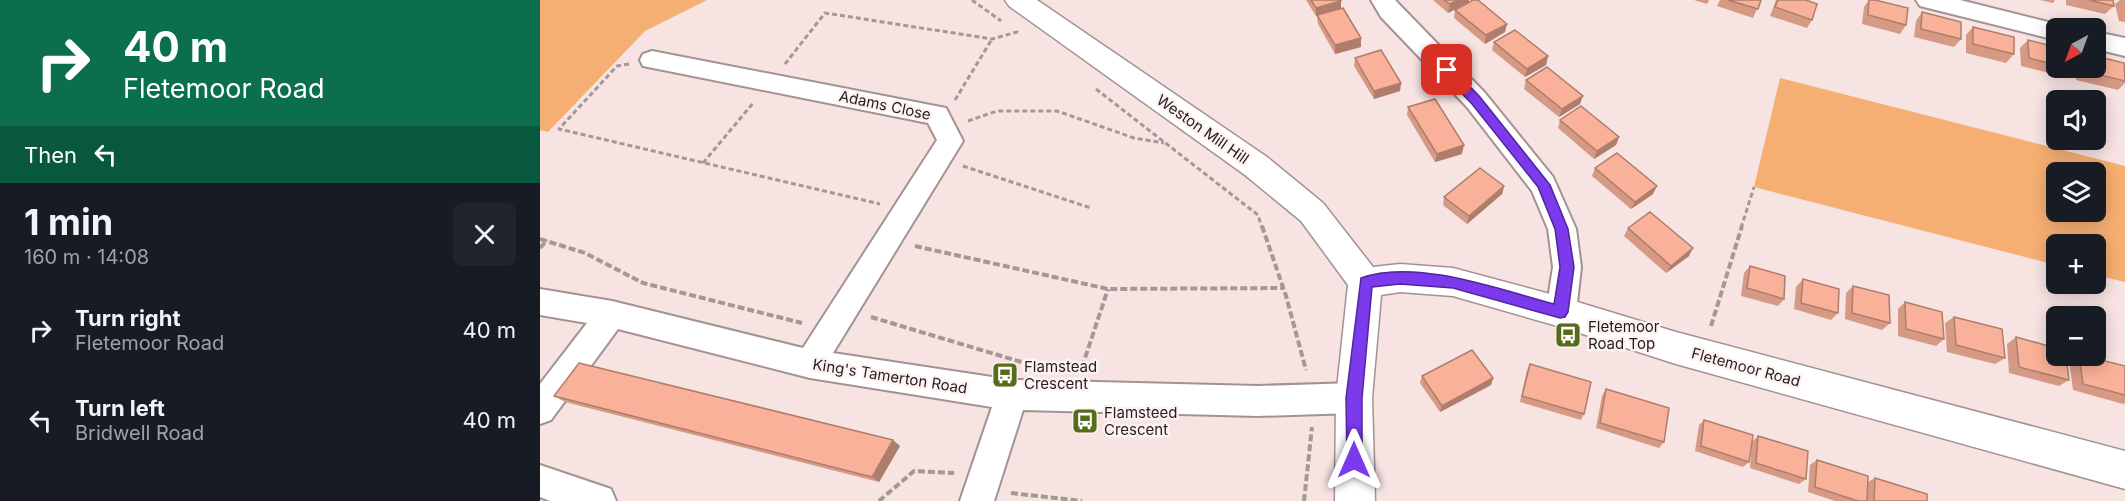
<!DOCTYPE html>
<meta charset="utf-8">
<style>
body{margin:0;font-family:Inter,sans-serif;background:#20242c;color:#f1f3f6;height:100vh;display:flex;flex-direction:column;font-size:22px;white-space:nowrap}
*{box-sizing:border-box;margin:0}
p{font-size:20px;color:#9ea1a6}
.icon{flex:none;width:33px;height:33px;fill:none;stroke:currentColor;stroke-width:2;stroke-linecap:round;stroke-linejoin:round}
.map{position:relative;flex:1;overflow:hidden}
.sheet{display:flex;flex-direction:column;background:#171b24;width:540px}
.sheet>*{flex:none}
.hud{background:#0b6e4f;color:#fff;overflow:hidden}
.needle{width:39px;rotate:221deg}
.controls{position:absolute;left:1506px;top:18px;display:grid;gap:12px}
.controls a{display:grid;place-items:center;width:60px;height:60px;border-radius:9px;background:#171b24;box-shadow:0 3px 15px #0003;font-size:30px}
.pin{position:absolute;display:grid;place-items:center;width:51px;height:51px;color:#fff;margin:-26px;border-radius:12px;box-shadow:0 3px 9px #0006}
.me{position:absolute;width:66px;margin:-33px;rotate:0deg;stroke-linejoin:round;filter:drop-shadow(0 0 4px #0008)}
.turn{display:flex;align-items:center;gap:21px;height:126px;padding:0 24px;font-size:27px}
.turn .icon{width:78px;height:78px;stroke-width:2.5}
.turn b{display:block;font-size:42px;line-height:51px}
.then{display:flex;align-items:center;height:57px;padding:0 24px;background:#0003;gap:12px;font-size:22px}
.round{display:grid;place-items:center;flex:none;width:63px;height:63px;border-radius:9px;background:#20242c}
.overview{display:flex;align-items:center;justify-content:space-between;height:102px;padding:0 24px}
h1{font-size:36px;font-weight:700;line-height:45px}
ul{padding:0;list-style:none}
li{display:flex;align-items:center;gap:18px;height:90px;padding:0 24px}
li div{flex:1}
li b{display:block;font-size:22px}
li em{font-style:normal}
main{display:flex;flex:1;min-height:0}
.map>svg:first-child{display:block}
.green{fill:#f5af72;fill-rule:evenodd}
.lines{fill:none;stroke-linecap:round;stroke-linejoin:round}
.street-casing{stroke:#a49292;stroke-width:4}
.secondary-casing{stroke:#a49292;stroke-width:3}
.path-far1{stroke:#a59796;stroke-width:3;stroke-dasharray:5 3;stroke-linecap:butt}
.path{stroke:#a59796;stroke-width:4;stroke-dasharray:7 3;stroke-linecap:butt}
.street{fill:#fff;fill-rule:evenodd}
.secondary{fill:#fff;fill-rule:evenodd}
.wall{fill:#d69984}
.shaded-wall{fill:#ae7d6b}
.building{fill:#f9b299;stroke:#ae7d6b;stroke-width:1.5}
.route{fill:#7c3aed;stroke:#51269a;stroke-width:1.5}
.labels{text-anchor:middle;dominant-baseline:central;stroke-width:5;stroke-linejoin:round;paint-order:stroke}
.street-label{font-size:15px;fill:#231d1c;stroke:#fef2f2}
.poi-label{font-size:15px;fill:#231d1c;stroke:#fef2f2;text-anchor:start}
</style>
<main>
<section class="sheet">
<div class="hud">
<div class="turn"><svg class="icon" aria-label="right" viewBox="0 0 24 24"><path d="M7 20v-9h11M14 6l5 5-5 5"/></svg><div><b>40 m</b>Fletemoor Road</div></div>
<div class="then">Then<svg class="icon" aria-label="left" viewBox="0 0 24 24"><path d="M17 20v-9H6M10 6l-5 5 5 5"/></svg></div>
</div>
<div class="overview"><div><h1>1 min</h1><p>160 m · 14:08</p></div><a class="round"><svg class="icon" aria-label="close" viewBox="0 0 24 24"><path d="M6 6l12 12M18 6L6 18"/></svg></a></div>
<ul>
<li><svg class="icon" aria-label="right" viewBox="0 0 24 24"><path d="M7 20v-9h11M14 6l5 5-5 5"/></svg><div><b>Turn right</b><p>Fletemoor Road</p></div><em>40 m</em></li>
<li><svg class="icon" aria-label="left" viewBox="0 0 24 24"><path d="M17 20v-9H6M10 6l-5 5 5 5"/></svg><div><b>Turn left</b><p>Bridwell Road</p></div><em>40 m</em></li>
</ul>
</section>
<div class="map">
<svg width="1585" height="501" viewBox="0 0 1585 501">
<rect width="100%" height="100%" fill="#f6e3e2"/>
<g class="green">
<path d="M0,0H167L105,31L8,132L0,130Z"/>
<path d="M1240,78L1585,166V282L1556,275V244H1516V265L1214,187ZM1556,172V212H1516V172Z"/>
</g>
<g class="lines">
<defs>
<g id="street">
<path d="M831,0H855L945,93L1013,177L1036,229L1041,267L1036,312L1032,321L1021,325L1010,321L1006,312L1013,267L1008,229L992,191L927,107L841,17Z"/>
<path d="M1376,0H1420L1516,24L1526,28H1516V40L1380,6Z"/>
<path d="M1556,32L1585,38V56L1556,49Z"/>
<path d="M112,51L406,108L423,141L293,353L472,380L718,386L814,383L825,388L830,398L825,408L814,413L718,416L483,410L454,501H420L452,407L270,378L78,329L11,420L0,424V384L47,323L0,315V289L72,301L263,348L397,140L388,123L103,66L100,60L103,54Z"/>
<path d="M0,465L71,489L76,501H10L0,497Z"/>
</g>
<path id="secondary" d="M465,0H497L727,157L783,203L833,267L860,264L913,268L1021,297L1136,332L1585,451V489L1136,364L1021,327L913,296L860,292L841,295L832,398L835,501H795L796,398L808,285L761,221L705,175L469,6Z"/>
</defs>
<use href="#street" class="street-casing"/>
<use href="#secondary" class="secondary-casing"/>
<g class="path-far1">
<path d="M432,0L461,21"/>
<path d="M89,64L77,66L19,129L340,204"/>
<path d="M245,64L285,13L452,39L477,32L480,34"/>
<path d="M556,89L718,215L722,228"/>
<path d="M415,100L452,39"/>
<path d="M428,121L457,111H517L594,138L624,143"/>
<path d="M163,163L214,102"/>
<path d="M423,166L551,208"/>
<path d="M1201,228L1214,187"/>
</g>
<g class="path">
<path d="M722,226L746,296L766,370"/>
<path d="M0,239L45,253L103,283L262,323"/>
<path d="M375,246L568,289L744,288"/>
<path d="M0,248L7,240"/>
<path d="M331,317L488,364"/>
<path d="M1171,326L1202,226"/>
<path d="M542,367L568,289"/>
<path d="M471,493L542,501"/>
<path d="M339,501L374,471L414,473"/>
<path d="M764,501L772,427"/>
</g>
<use href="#street" class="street"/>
<use href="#secondary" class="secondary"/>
</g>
<g class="wall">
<path d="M766,0H801V9L821,38V47L795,54L778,24L777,16H776Z"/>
<path d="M893,0H929V2L908,13Z"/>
<path d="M1154,0H1169L1167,4Z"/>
<path d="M1180,0H1221L1213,18L1177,6Z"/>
<path d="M1236,0H1266L1272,20L1267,28L1230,16Z"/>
<path d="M1329,0H1335L1366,25L1360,34L1322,24L1324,7Z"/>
<path d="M1500,0H1515L1513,3Z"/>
<path d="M1526,0H1573L1574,6L1565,14L1526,5Z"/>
<path d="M1580,0H1585V22L1579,21L1575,4Z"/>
<path d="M915,10L965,32L945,44L914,18Z"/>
<path d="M1382,12L1421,39L1414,47L1374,37L1376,21Z"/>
<path d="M1433,27L1474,54L1466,63L1426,53V35Z"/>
<path d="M1488,40L1516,47V68H1530L1522,76L1481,66L1480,48Z"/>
<path d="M954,42L1008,56L1006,65L985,77L952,50Z"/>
<path d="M815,58L861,83L860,91L834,99L814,66Z"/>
<path d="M1535,68H1585V83L1578,90L1536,80Z"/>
<path d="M986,80L1040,104L1019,117L984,89Z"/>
<path d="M868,107L922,154L895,162L867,115Z"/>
<path d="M1020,120L1079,137L1076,145L1054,159L1018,128Z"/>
<path d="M1055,168L1113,194L1091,209L1052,176Z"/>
<path d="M964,186L962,194L927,224L903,205L904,197Z"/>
<path d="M1088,228L1149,256L1126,273L1084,236Z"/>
<path d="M1210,266L1244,299L1238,306L1201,296L1204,273Z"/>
<path d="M1263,279L1298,313L1291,320L1254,309L1256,287Z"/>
<path d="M1313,286L1350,323L1342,330L1305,319L1306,293Z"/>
<path d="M1365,302L1404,339L1396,346L1358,336V309Z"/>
<path d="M1414,317L1465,358L1455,364L1407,352L1405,323Z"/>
<path d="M1476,337L1529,380L1519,386L1469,373L1467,344Z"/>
<path d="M1537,356H1545L1585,366V403L1583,404L1533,390L1529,360Z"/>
<path d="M990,364L1044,414L1041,420L980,402L987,370Z"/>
<path d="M882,376L953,378L951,385L900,412L880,383Z"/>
<path d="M1066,389L1124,442L1119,448L1056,428L1062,396Z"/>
<path d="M14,396L360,446L339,482L25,402Z"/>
<path d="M1164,420L1209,462L1203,467L1155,451L1159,425Z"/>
<path d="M1218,436L1266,479L1259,484L1210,468L1212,442Z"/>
<path d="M1277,460L1328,482L1335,478L1387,501H1295L1268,492L1270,465Z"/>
</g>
<g class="shaded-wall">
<path d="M918,0H929V2L908,13L910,4Z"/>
<path d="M801,1V9L776,16V8Z"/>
<path d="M967,24L965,32L945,44L946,35Z"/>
<path d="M821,38V47L795,54V45Z"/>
<path d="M1008,56L1006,65L985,77L987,69Z"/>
<path d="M861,83L860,91L834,99V91Z"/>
<path d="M1043,96L1040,104L1019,117L1022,109Z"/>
<path d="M1079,137L1076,145L1054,159L1057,151Z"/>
<path d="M924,145L922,154L895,162L897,154Z"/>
<path d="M964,186L962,194L927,224L929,216Z"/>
<path d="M1117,186L1113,194L1091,209L1095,202Z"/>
<path d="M1153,248L1149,256L1126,273L1131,266Z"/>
<path d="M953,378L951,385L900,412L902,406Z"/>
<path d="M353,440L360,446L339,482L332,477Z"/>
</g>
<g class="building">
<path d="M771,0H801V1L776,8Z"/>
<path d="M904,0H918L910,4Z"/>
<path d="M933,0H938L967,24L946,35L915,10Z"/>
<path d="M1188,0H1221L1218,9Z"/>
<path d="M1238,0H1266L1277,4L1272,20L1235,7Z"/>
<path d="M1329,0H1335L1368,8L1366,25L1328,15Z"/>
<path d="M1549,0H1573L1574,6Z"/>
<path d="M803,8L821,38L795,45L777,15Z"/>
<path d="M1382,12L1421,22V39L1381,29Z"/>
<path d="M1433,27L1474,37V54L1433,44Z"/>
<path d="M975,30L1008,56L987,69L954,42Z"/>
<path d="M1488,40L1516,47V65L1489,58Z"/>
<path d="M841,50L861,83L834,91L815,58Z"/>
<path d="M1556,56L1584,63L1585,81L1544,71V68H1556Z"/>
<path d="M1007,67L1043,96L1022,109L986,80Z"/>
<path d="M895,99L924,145L897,154L868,107Z"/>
<path d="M1041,106L1079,137L1057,151L1020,120Z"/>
<path d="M1077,153L1117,186L1095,202L1055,168Z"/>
<path d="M940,168L964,186L929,216L904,197Z"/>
<path d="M1110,212L1153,248L1131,266L1088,228Z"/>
<path d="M1210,266L1245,276L1244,299L1207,288Z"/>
<path d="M1263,279L1299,289L1298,313L1261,303Z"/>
<path d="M1313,286L1349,295L1350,323L1312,313Z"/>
<path d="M1365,302L1402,312L1404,339L1366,329Z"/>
<path d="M1414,317L1462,329L1465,358L1416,345Z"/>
<path d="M1476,337L1516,348V356H1526L1529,380L1479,367Z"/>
<path d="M932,350L953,378L902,406L882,376Z"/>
<path d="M1539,356H1545L1585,366V395L1543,384Z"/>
<path d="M39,363L353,440L332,477L14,396Z"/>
<path d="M990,364L1051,382L1044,414L982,396Z"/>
<path d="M1066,389L1129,408L1124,442L1060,423Z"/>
<path d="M1164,420L1213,435L1209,462L1161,446Z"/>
<path d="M1218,436L1268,451L1266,479L1216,463Z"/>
<path d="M1277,460L1328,476L1327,501H1318L1275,487Z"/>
<path d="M1335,478L1387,494V501H1334Z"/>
</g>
<path class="route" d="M907,66L911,67L940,97L1010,185L1028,229L1034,267L1028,312L1025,317L1020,318L913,288L860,284L832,287L822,398V460L820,465L814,467L809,465L807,460L806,398L821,278C875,258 961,290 1014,304L1020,267L1015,229L998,187L932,104L903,74L901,70Z"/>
<defs>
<symbol id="bus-square" viewBox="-11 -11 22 22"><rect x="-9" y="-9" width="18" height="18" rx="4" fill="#566c1a" stroke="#fef2f2"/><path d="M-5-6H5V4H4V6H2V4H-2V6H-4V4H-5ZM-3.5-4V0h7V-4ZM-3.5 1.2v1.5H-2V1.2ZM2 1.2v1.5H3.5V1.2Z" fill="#fff"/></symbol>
</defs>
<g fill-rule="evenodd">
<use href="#bus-square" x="1013" y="320" width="30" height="30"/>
<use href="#bus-square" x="450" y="360" width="30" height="30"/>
<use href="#bus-square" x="530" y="406" width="30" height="30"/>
</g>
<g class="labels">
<g class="street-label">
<text transform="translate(345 105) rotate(12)">Adams Close</text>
<text transform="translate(663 129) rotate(35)">Weston Mill Hill</text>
<text transform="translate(1206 367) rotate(15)">Fletemoor Road</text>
<text transform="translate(350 376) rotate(9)">King's Tamerton Road</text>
</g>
<g class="poi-label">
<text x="1048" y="326">Fletemoor<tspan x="1048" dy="17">Road Top</tspan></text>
<text x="484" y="366">Flamstead<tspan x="484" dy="17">Crescent</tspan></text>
<text x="564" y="412">Flamsteed<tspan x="564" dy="17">Crescent</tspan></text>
</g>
</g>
</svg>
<div class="controls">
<a><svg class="needle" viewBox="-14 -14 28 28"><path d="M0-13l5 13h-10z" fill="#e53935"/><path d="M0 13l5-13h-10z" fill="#9ea1a6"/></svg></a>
<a><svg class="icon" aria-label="sound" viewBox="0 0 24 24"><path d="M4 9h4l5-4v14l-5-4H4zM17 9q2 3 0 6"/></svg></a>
<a><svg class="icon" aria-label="layers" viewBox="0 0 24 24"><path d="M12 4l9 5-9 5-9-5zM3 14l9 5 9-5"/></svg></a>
<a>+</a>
<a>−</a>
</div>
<div class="pin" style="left:907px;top:70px;background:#d93025"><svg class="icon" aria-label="arrive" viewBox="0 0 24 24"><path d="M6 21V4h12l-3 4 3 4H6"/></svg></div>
<svg class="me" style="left:814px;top:460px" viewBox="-20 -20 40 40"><path d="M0-17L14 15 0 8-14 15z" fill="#7c3aed" stroke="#fff" stroke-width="4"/></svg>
</div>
</main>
